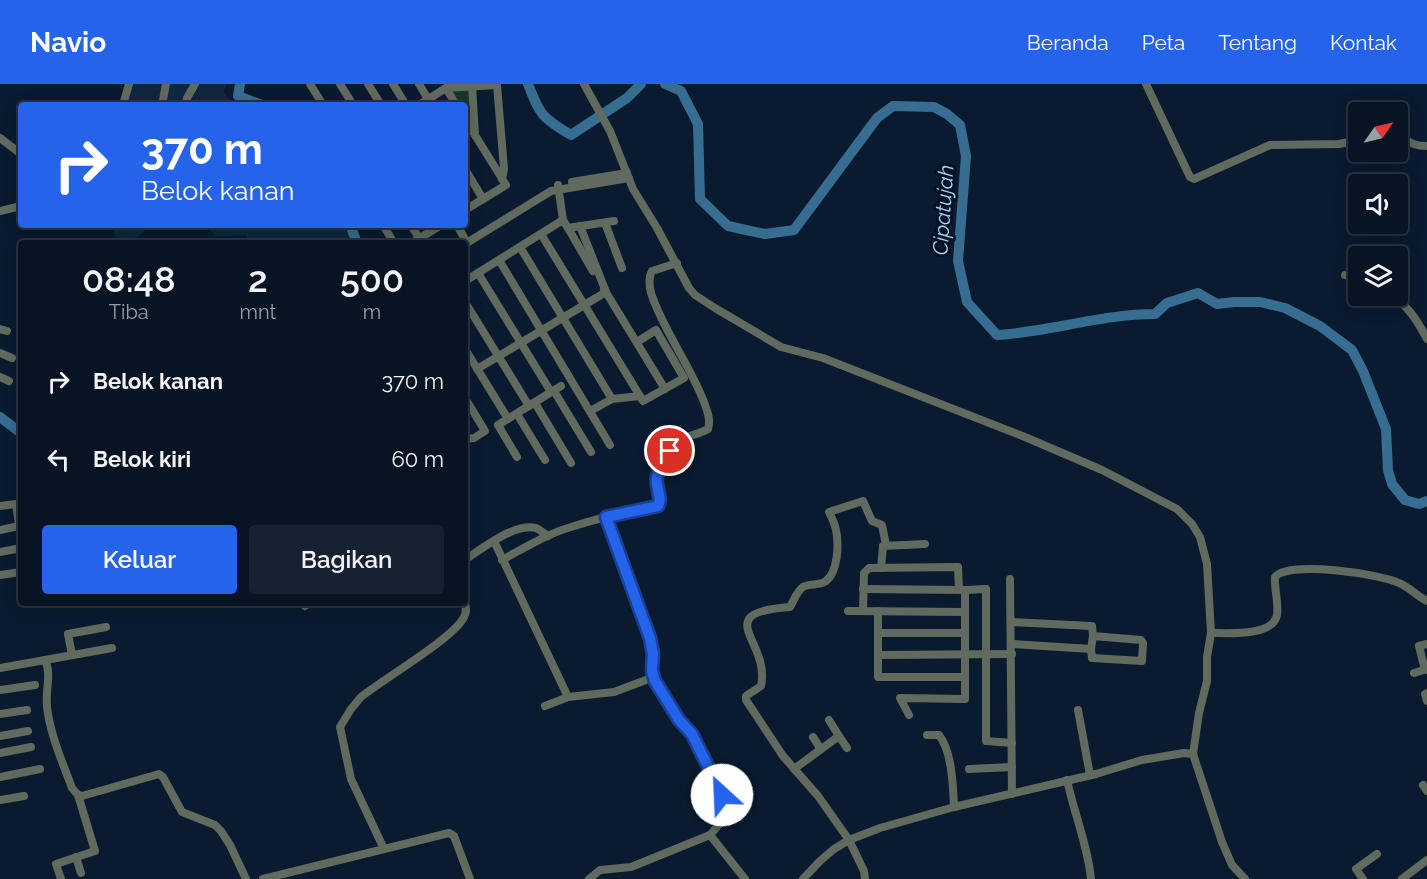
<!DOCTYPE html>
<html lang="id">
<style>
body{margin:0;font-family:Raleway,sans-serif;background:#162131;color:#f1f3f6;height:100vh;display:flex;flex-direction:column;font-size:22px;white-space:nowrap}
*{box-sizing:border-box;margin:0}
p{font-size:20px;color:#989ea6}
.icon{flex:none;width:33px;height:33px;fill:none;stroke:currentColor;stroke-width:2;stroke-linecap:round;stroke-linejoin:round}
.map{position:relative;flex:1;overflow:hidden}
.sheet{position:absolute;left:18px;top:156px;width:450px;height:366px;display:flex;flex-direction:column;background:#081424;border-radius:6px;box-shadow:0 3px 15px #0003,0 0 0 2px #293341}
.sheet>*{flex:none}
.hud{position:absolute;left:18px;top:18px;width:450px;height:126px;border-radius:6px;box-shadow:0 3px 15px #0003,0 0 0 2px #293341;background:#2563eb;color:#fff;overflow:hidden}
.needle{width:39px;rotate:56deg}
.tools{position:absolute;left:1348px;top:18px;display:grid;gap:12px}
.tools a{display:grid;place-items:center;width:60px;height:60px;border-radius:6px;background:#081424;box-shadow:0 3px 15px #0003,0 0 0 2px #293341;font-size:30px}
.pin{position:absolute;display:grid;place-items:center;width:51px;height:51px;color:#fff;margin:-26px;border:3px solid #fff;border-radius:50%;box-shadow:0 2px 6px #0007}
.me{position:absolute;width:66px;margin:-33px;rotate:335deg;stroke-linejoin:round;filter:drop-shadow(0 0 4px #0008)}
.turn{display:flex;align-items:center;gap:21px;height:126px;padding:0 24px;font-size:27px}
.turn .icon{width:78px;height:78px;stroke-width:2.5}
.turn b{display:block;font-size:42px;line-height:51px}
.eta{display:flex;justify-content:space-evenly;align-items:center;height:102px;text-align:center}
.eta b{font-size:36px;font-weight:600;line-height:42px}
.button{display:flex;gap:12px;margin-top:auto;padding:12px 24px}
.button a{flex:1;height:69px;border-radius:6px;background:#2563eb;color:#fff;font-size:24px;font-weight:600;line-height:69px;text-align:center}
.button a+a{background:#162131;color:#f1f3f6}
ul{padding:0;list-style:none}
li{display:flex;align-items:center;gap:18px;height:78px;padding:0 24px}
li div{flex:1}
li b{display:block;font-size:22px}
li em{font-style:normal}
header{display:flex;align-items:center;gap:36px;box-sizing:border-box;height:84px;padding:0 30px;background:#2563eb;color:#fff}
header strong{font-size:28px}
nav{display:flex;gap:33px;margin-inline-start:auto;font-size:21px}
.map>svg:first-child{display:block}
.built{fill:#11273f}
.green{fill:#153727}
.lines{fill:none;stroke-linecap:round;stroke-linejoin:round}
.river{stroke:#366d91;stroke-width:10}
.minor{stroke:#606a5e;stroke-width:8}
.route-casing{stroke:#184099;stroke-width:15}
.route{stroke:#2563eb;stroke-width:10}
.labels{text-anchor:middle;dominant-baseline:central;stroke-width:6;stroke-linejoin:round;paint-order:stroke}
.water-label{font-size:21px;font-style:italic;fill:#a8d6f8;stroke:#031225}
</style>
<header>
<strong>Navio</strong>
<nav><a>Beranda</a><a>Peta</a><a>Tentang</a><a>Kontak</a></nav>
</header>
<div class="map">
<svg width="1427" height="795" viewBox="0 0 1427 795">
<rect width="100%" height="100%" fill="#0a1b30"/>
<g class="built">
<path d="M131,0H226L224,8L232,19L237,21H124Z"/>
<path d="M112,141H143L145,147L135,154L117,158Z"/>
<path d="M208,141H351L353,148L352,159H248L246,151L215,152L208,144Z"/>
</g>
<path class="green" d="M471,3L474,48L465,34V21H457L448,5Z"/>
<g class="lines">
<g class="river">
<path d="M240,0L238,12L262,21"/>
<path d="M528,0C540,31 542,34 571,51L627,14L641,0"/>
<path d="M665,0L681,7L698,40L700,115L728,142L765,150L794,146L877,34L893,22L934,23L947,30L960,41L966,72L958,177L967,218L997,251C1050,248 1101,230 1155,230L1167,219L1198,209L1217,220L1234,218H1260L1285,224L1320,242L1352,266L1363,287L1386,345L1388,386L1392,400L1405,416L1419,420L1427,417"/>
<path d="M350,141L357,159"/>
<path d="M0,333L21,349"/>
</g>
<g class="minor">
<path d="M310,0L323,21"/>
<path d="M340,0L353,21"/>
<path d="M368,0L381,21"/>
<path d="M393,0L406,21"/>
<path d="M419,0L428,15"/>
<path d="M584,0L610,47L633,105L657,144L689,204L695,211L715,224L781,263L823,274L1025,353L1102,386L1177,425L1192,440L1200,453L1207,480L1211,549L1207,573V597L1199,629L1193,670L1222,758L1232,781L1245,795"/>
<path d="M1146,0L1190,93L1194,95L1270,61L1339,60L1359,56"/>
<path d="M472,1L475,51"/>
<path d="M446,4L456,21"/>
<path d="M123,21L129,0"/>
<path d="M162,21L166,0"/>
<path d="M186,21L187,14L195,0"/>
<path d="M204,21H214"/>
<path d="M419,21L446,4L497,1L504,85L502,95"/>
<path d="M1398,31C1403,50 1402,62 1427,62"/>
<path d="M465,35L506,101L465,126"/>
<path d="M0,54L21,70"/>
<path d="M465,85L483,115"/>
<path d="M572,98L627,89"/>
<path d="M558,101L563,136L568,144L614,137"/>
<path d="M0,127L21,122"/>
<path d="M605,139L622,184"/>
<path d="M383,141L394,159"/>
<path d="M411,141L419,154"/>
<path d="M457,141L467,159"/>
<path d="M568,144L593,187"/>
<path d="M541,150L643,317L684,294L656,246L637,258"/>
<path d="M412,159L441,141"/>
<path d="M465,160L551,107L629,94"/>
<path d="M520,163L612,315"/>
<path d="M499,176L610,361"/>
<path d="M478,189L551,308"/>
<path d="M1345,191L1359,195"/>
<path d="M465,197L563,136"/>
<path d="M604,205L665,305"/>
<path d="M1393,212C1409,223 1418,238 1427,255"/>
<path d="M465,218L529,322"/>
<path d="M0,245L7,247"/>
<path d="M465,265L508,335"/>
<path d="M0,269L12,274"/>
<path d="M477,285L606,208L580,142"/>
<path d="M0,293L9,297"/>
<path d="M554,307L591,368"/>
<path d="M465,314L485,347L474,354L465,355"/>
<path d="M535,319L571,379"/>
<path d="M590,327L612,315L640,312"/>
<path d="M517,330L545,376"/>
<path d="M517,373L498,341L561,302"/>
<path d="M0,422L16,420L21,453"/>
<path d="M0,446L19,442"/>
<path d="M494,457L568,613"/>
<path d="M0,468L21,464"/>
<path d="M465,476C481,465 516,438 536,444C540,446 544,449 548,452"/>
<path d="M502,476C524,464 547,450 571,443C599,434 629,427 658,422C663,415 658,408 657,399C655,384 669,363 682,355C690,351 700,350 708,345C711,335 707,327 704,318C690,281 663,246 651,209C649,201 648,194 652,187L677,179"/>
<path d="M881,484L883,462L925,460"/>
<path d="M0,491L21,488"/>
<path d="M1010,495L1012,710"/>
<path d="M863,505L965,506V615L900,614L909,631"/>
<path d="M965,506L986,505V657L1012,659"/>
<path d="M303,519L305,522L304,519"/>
<path d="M848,527L965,528"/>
<path d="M863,527L864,489L869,484L958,483L959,506"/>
<path d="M878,527V593H965"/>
<path d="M1011,538L1092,542L1093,552L1141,556L1143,559L1142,577L1092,574L1091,565L1093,552"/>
<path d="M878,549H965"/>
<path d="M1211,549C1226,549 1273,553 1277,531C1279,519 1274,505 1275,493C1288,476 1380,490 1399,499C1409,503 1417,512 1427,517"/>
<path d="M1012,560L1091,565"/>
<path d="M72,571L68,550L106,543"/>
<path d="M878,571L1012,570"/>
<path d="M45,576L112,564"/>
<path d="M0,584L45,576C52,590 45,607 47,623C50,650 62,677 72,704L78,711L95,767L56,780L61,795"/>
<path d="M1425,586L1419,562L1427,560"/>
<path d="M1414,589L1427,585"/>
<path d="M0,606L35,601"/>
<path d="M1427,609L1425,610L1427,617"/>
<path d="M545,622L568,613L614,608L654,593"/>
<path d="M1078,626L1090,691"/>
<path d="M0,630L27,626"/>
<path d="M927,651H939C952,667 953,702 954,723"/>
<path d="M0,652L28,647"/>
<path d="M839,652L847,664"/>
<path d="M813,653L820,664"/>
<path d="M0,669L31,663"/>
<path d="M794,685L839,652L829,636"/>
<path d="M969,685L1012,683"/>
<path d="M0,693L40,685"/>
<path d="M1067,696C1074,729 1088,762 1091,795"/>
<path d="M1423,701L1427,707"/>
<path d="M78,711L82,712L159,690L163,693L182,728L215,741L221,747L230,761L246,795"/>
<path d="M0,716L24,712"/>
<path d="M710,751L745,795"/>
<path d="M384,765L351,695L340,643L351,625L361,613C383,595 454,554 464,533C467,528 466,524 465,519"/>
<path d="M76,773L81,789"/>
<path d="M263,795L449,749L454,752L470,795"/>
<path d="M589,795L600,786L631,783L710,751L729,729L715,696L692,650L679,636L655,597L652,587L653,570L650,554L606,433"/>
<path d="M803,795L820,777L834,765L849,756L880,744L954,723L1096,690L1142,676L1184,669L1193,670"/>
<path d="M865,795L864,787L849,756L818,712L783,672L746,616V612L761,602C771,557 708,529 790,523C794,517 796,508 803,503C810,499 819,502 826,497C838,488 839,460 836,446C835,440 832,434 829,428L863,417L872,437L882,441L886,461"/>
<path d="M1363,795L1356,785L1377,770"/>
<path d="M1402,795L1427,776"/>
</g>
</g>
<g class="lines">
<defs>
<path id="route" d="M670,367C664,375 658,384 657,393C655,404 663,413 658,422L606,433L650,554L653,570L652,587L655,597L679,636L692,650L722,711"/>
</defs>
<use href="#route" class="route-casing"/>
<use href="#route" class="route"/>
</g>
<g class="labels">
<g class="water-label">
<text transform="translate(943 126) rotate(-86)">Cipatujah</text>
</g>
</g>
</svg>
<div class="tools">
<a><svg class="needle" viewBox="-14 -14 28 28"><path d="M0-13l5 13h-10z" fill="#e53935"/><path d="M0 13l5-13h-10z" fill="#989ea6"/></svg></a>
<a><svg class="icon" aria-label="sound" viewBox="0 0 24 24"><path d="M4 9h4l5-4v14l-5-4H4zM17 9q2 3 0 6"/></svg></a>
<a><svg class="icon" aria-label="layers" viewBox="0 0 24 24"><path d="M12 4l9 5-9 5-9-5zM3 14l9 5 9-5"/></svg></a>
</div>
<div class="pin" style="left:670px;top:367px;background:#d93025"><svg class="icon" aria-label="arrive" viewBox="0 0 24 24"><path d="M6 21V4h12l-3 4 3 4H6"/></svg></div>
<svg class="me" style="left:722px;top:711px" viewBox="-20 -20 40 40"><circle r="19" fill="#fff"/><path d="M0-13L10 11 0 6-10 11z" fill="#2563eb"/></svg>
<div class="hud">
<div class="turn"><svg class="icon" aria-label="right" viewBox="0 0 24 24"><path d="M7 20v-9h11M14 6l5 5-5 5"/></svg><div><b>370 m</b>Belok kanan</div></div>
</div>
<section class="sheet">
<div class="eta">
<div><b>08:48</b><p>Tiba</p></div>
<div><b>2</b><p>mnt</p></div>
<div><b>500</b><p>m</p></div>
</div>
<ul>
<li><svg class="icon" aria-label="right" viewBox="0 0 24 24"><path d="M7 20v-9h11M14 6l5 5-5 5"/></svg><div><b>Belok kanan</b></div><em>370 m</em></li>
<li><svg class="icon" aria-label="left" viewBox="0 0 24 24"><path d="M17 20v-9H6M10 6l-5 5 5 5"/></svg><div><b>Belok kiri</b></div><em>60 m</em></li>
</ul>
<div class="button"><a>Keluar</a><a>Bagikan</a></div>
</section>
</div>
